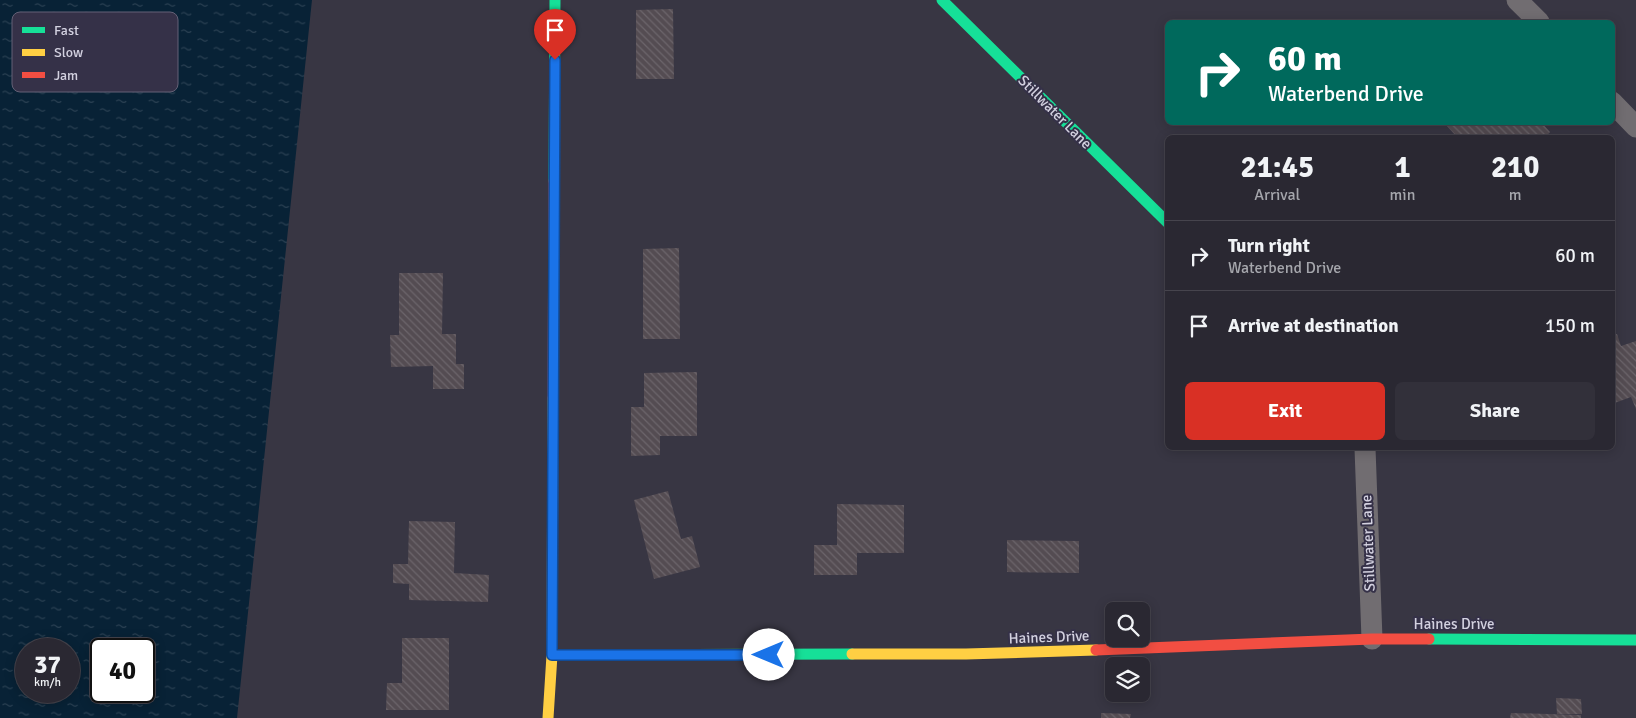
<!DOCTYPE html>
<style>
body{margin:0;font-family:Signika,sans-serif;background:#32303a;color:#f1f3f6;height:100vh;display:flex;flex-direction:column;font-size:19px;white-space:nowrap}
*{box-sizing:border-box;margin:0}
p{font-size:16px;color:#a5a6ac}
.icon{flex:none;width:28px;height:28px;fill:none;stroke:currentColor;stroke-width:2;stroke-linecap:round;stroke-linejoin:round}
.map{position:relative;flex:1;overflow:hidden}
.panel{position:absolute;left:1165px;top:135px;width:450px;height:315px;display:flex;flex-direction:column;background:#2a2832;border-radius:8px;box-shadow:0 2px 12px #0003,0 0 0 1px #46444d}
.panel>*{flex:none}
.guide{position:absolute;left:1165px;top:20px;width:450px;height:105px;border-radius:8px;box-shadow:0 2px 12px #0003,0 0 0 1px #46444d;background:#00695c;color:#fff;overflow:hidden}
.fabs{position:absolute;left:1105px;top:602px;display:grid;gap:10px}
.fabs a{display:grid;place-items:center;width:45px;height:45px;border-radius:8px;background:#2a2832;box-shadow:0 2px 12px #0003,0 0 0 1px #46444d;font-size:25px}
.speed{position:absolute;left:15px;top:638px;display:flex;gap:10px;font-size:25px;font-weight:700;text-align:center}
.speed>*{display:grid;place-content:center;width:65px;height:65px;border-radius:50%;background:#2a2832;box-shadow:0 2px 12px #0003,0 0 0 1px #46444d;line-height:1}
.speed small{font-size:12px;font-weight:400}
.speed .limit{border:2px solid #111;border-radius:8px;background:#fff;color:#111}
.pin{position:absolute;display:grid;place-items:center;width:42px;height:42px;color:#fff;margin:-51px -21px;border-radius:50% 50% 50% 0;rotate:-45deg;box-shadow:0 0 5px #0007}
.pin .icon{rotate:45deg}
.me{position:absolute;width:55px;margin:-28px;rotate:270deg;stroke-linejoin:round;filter:drop-shadow(0 0 4px #0008)}
.turn{display:flex;align-items:center;gap:18px;height:105px;padding:0 20px;font-size:22px}
.turn .icon{width:65px;height:65px;stroke-width:2.5}
.turn b{display:block;font-size:35px;line-height:42px}
.eta{display:flex;justify-content:space-evenly;align-items:center;height:85px;text-align:center}
.eta b{font-size:30px;font-weight:700;line-height:35px}
.primary-button{display:flex;gap:10px;margin-top:auto;padding:10px 20px}
.primary-button a{flex:1;height:58px;border-radius:8px;background:#d93025;color:#fff;font-size:20px;font-weight:700;line-height:58px;text-align:center}
.primary-button a+a{background:#32303a;color:#f1f3f6}
ul{padding:0;list-style:none}
li{display:flex;align-items:center;gap:15px;height:70px;padding:0 20px;border-top:1px solid #46444d}
li div{flex:1}
li b{display:block;font-size:19px}
li em{font-style:normal}
.map>svg:first-child{display:block}
.water{fill:url(#water-ripples);fill-rule:evenodd}
.building{fill:url(#building-back-hatch)}
.lines{fill:none;stroke-linecap:round;stroke-linejoin:round}
.street{stroke:#716d71;stroke-width:21}
.fast{stroke:#16e098;stroke-width:11}
.slow{stroke:#ffcf43;stroke-width:11}
.jam{stroke:#f24e42;stroke-width:11}
.route-casing{stroke:#114b97;stroke-width:12}
.route{stroke:#1a73e8;stroke-width:9}
.labels{text-anchor:middle;dominant-baseline:central;stroke-width:4;stroke-linejoin:round;paint-order:stroke}
.street-label{font-size:15px;fill:#d3d1e0;stroke:#353148}
.key{fill:#353148;stroke:#646176;stroke-width:1}
.key-label{font-size:14px;fill:#d3d1e0}
</style>
<div class="map">
<svg width="1636" height="718" viewBox="0 0 1636 718">
<defs>
<pattern id="water-ripples" width="26" height="14" patternUnits="userSpaceOnUse" patternTransform="scale(1.25)"><rect width="26" height="14" fill="#082236"/><path d="M2 4q2-2 4 0t4 0M15 11q2-2 4 0t4 0" fill="none" stroke="#2b4153"/></pattern>
<pattern id="building-back-hatch" width="6" height="6" patternUnits="userSpaceOnUse" patternTransform="scale(1.25)"><rect width="6" height="6" fill="#544c52"/><path d="M-1 5l2 2M0 0l6 6M5-1l2 2" fill="none" stroke="#6c656b"/></pattern>
</defs>
<rect width="100%" height="100%" fill="#383643"/>
<path class="water" d="M0,0H312L237,718H0ZM26,649H69V691H26ZM101,649H144V691H101Z"/>
<g class="building">
<path d="M673,9L674,79H636V10Z"/>
<path d="M1448,122H1541L1550,132L1545,138H1458L1446,125Z"/>
<path d="M679,248L680,339H643V249Z"/>
<path d="M399,273H443L442,334H456V364H464V389H433V366L391,367L390,335H399Z"/>
<path d="M1617,334L1621,346L1636,341V409L1631,397L1612,404V335Z"/>
<path d="M697,372V436H660V455L631,456V407H644V373Z"/>
<path d="M668,491L681,539L692,536L700,567L654,579L634,500Z"/>
<path d="M837,504L904,505V553H857V575H814V545H837Z"/>
<path d="M409,521L455,522L454,573L489,575L488,602L409,600V584L393,583V564H408Z"/>
<path d="M1007,540L1079,541V573L1007,572Z"/>
<path d="M402,638H449V710H386L387,683H402Z"/>
<path d="M1556,698L1581,699L1582,714H1557Z"/>
<path d="M1101,713L1131,714L1130,718H1101Z"/>
<path d="M1511,713L1581,715V718H1510Z"/>
</g>
<g class="lines">
<g class="street">
<path d="M1517,0L1539,22"/>
<path d="M1612,102L1636,127"/>
<path d="M1365,448L1372,639"/>
</g>
<g class="fast">
<path d="M942,0L1168,223"/>
<path d="M554,181L555,0"/>
<path d="M1429,639L1636,640"/>
<path d="M552,655L852,654"/>
</g>
<g class="slow">
<path d="M852,654H966L1096,650"/>
<path d="M548,718L552,655L553,398"/>
</g>
<g class="jam">
<path d="M553,398L554,181"/>
<path d="M1096,650L1372,639H1429"/>
</g>
</g>
<g class="lines">
<defs>
<path id="route" d="M555,60L552,655H769"/>
</defs>
<use href="#route" class="route-casing"/>
<use href="#route" class="route"/>
</g>
<g class="labels">
<g class="street-label">
<text transform="translate(1055 112) rotate(45)">Stillwater Lane</text>
<text transform="translate(1368 543) rotate(-92)">Stillwater Lane</text>
<text x="1454" y="624">Haines Drive</text>
<text transform="translate(1049 637) rotate(-2)">Haines Drive</text>
</g>
</g>
<rect x="12" y="12" width="166" height="80" rx="8" class="key"/>
<rect x="22" y="27" width="23" height="6" fill="#16e098"/>
<rect x="22" y="49" width="23" height="7" fill="#ffcf43"/>
<rect x="22" y="72" width="23" height="6" fill="#f24e42"/>
<g class="key-label">
<text x="54" y="35">Fast</text>
<text x="54" y="57">Slow</text>
<text x="54" y="80">Jam</text>
</g>
</svg>
<div class="fabs">
<a><svg class="icon" aria-label="search" viewBox="0 0 24 24"><circle cx="10" cy="10" r="6"/><path d="M15 15l6 6"/></svg></a>
<a><svg class="icon" aria-label="layers" viewBox="0 0 24 24"><path d="M12 4l9 5-9 5-9-5zM3 14l9 5 9-5"/></svg></a>
</div>
<div class="speed"><div>37<small>km/h</small></div><div class="limit">40</div></div>
<div class="pin" style="left:555px;top:60px;background:#d93025"><svg class="icon" aria-label="arrive" viewBox="0 0 24 24"><path d="M6 21V4h12l-3 4 3 4H6"/></svg></div>
<svg class="me" style="left:769px;top:655px" viewBox="-20 -20 40 40"><circle r="19" fill="#fff"/><path d="M0-13L10 11 0 6-10 11z" fill="#1a73e8"/></svg>
<div class="guide">
<div class="turn"><svg class="icon" aria-label="right" viewBox="0 0 24 24"><path d="M7 20v-9h11M14 6l5 5-5 5"/></svg><div><b>60 m</b>Waterbend Drive</div></div>
</div>
<section class="panel">
<div class="eta">
<div><b>21:45</b><p>Arrival</p></div>
<div><b>1</b><p>min</p></div>
<div><b>210</b><p>m</p></div>
</div>
<ul>
<li><svg class="icon" aria-label="right" viewBox="0 0 24 24"><path d="M7 20v-9h11M14 6l5 5-5 5"/></svg><div><b>Turn right</b><p>Waterbend Drive</p></div><em>60 m</em></li>
<li><svg class="icon" aria-label="arrive" viewBox="0 0 24 24"><path d="M6 21V4h12l-3 4 3 4H6"/></svg><div><b>Arrive at destination</b></div><em>150 m</em></li>
</ul>
<div class="primary-button"><a>Exit</a><a>Share</a></div>
</section>
</div>
